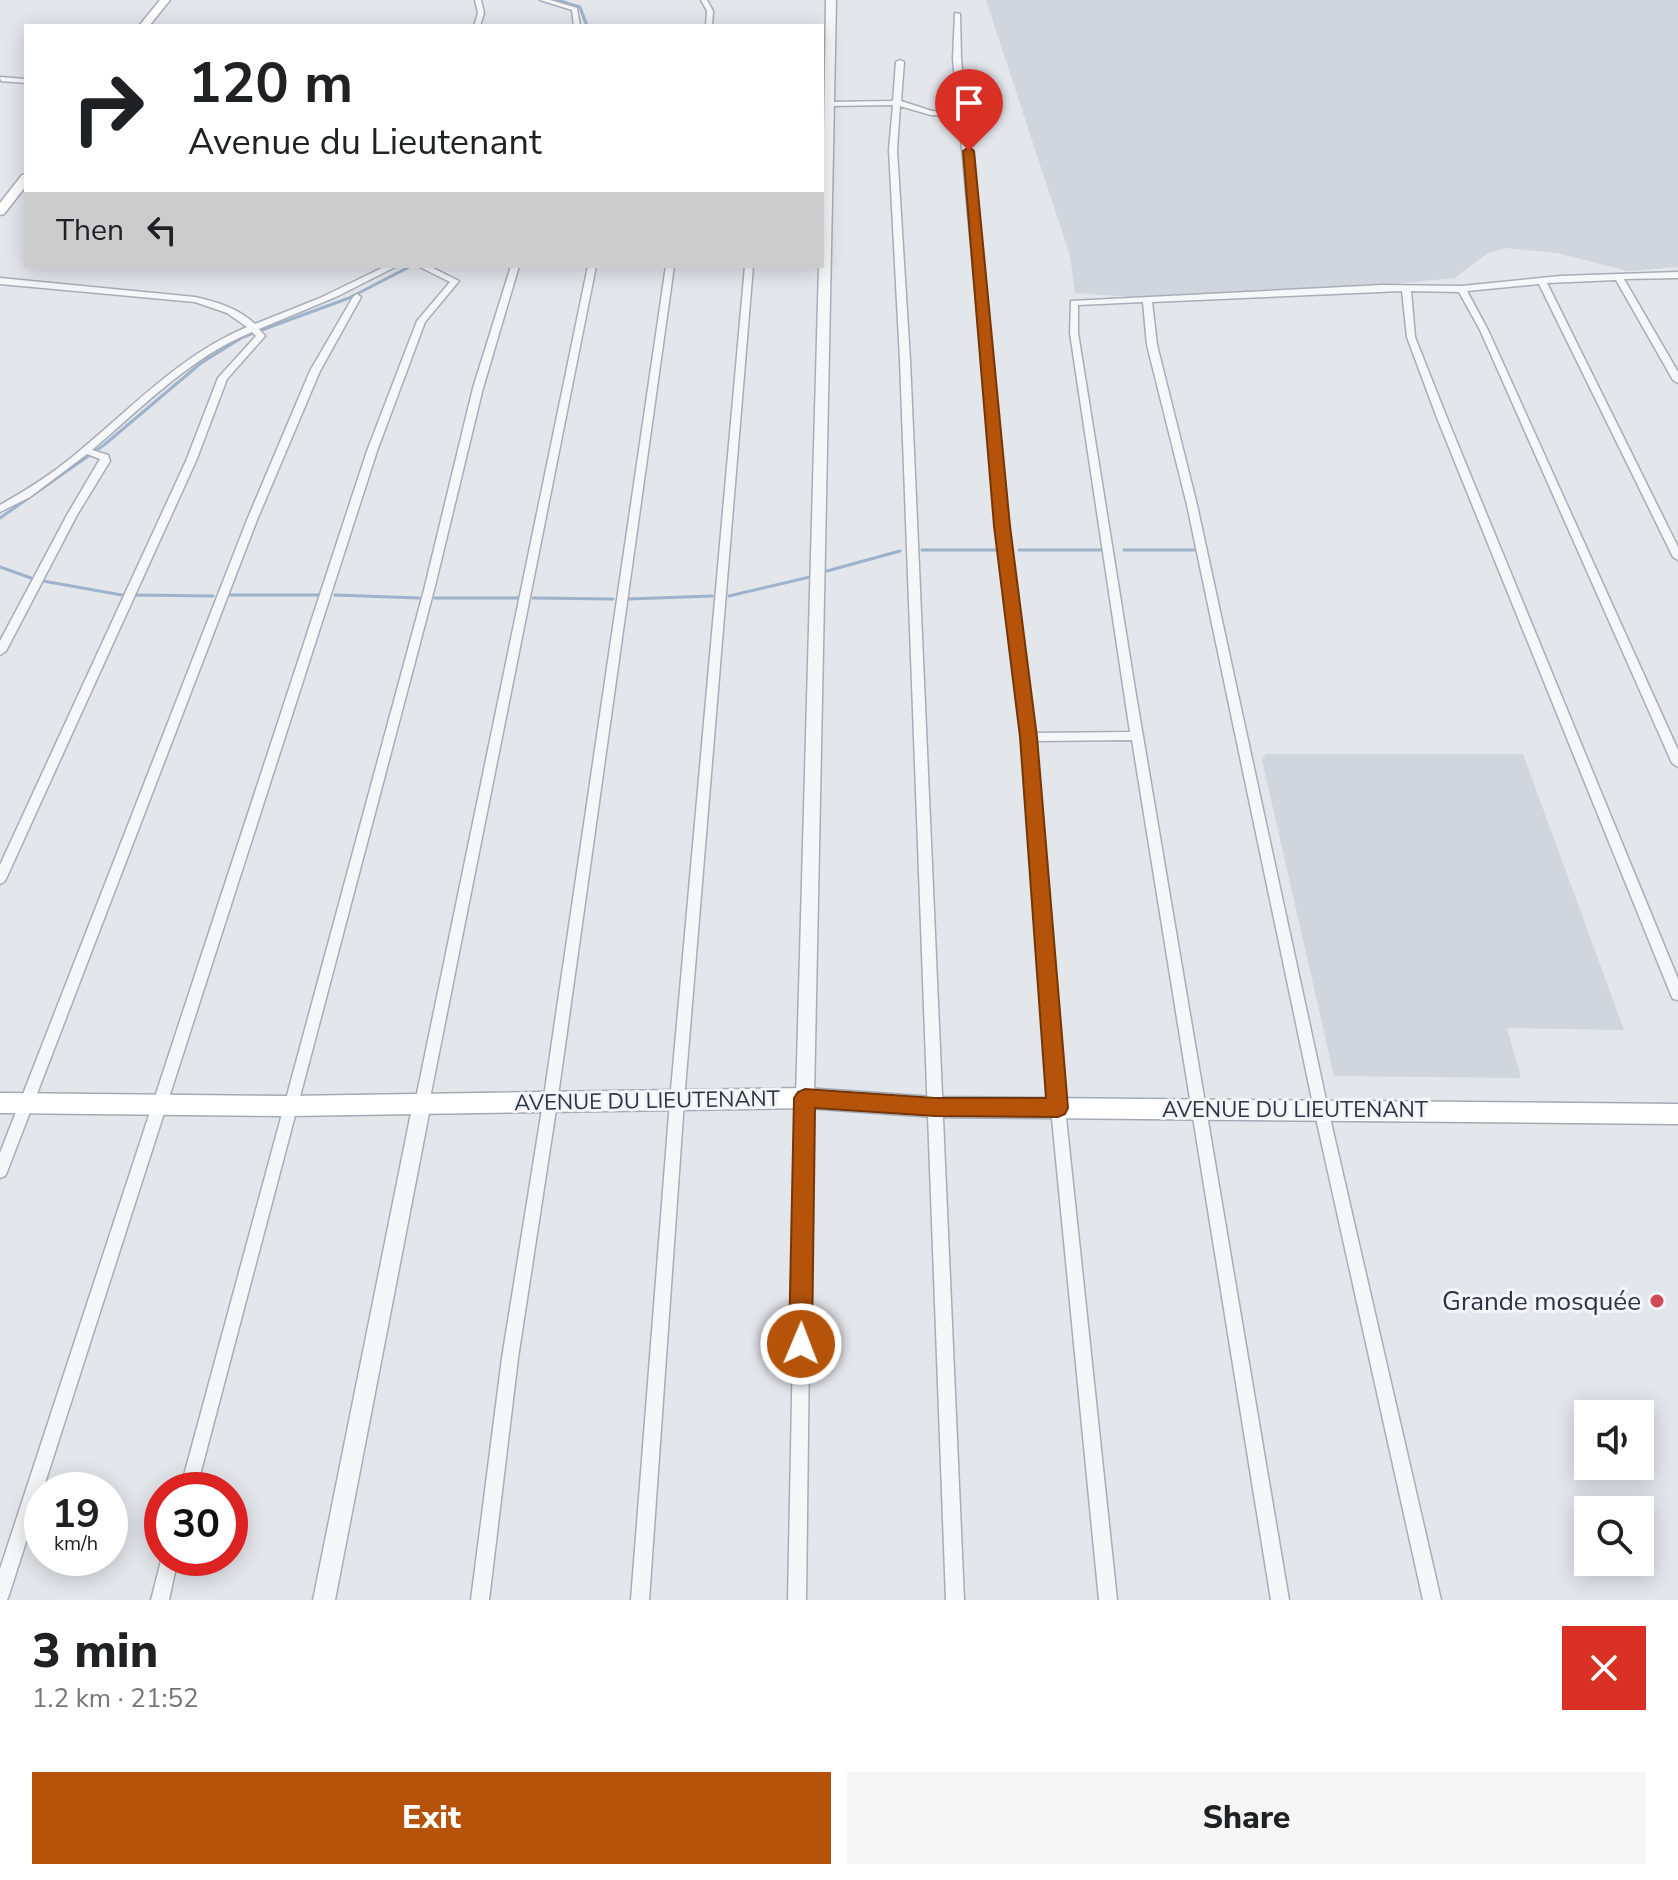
<!DOCTYPE html>
<meta charset="utf-8">
<style>
body{margin:0;font-family:"Nunito Sans",sans-serif;background:#f6f6f6;color:#202124;height:100vh;display:flex;flex-direction:column;font-size:30px;white-space:nowrap}
*{box-sizing:border-box;margin:0}
p{font-size:26px;color:#757577}
.icon{flex:none;width:44px;height:44px;fill:none;stroke:currentColor;stroke-width:2;stroke-linecap:round;stroke-linejoin:round}
.map{position:relative;height:1600px;overflow:hidden}
.details{display:flex;flex-direction:column;background:#fff;flex:1}
.details>*{flex:none}
.banner{position:absolute;left:24px;top:24px;width:800px;height:244px;border-radius:0px;box-shadow:0 4px 20px #0003;background:#fff;color:#202124;overflow:hidden}
.buttons{position:absolute;left:1574px;top:1400px;display:grid;gap:16px}
.buttons a{display:grid;place-items:center;width:80px;height:80px;border-radius:0px;background:#fff;box-shadow:0 4px 20px #0003;font-size:40px}
.speed{position:absolute;left:24px;top:1472px;display:flex;gap:16px;font-size:40px;font-weight:700;text-align:center}
.speed>*{display:grid;place-content:center;width:104px;height:104px;border-radius:50%;background:#fff;box-shadow:0 4px 20px #0003;line-height:1}
.speed small{font-size:20px;font-weight:400}
.speed .limit{border:12px solid #d22;background:#fff;color:#111}
.pin{position:absolute;display:grid;place-items:center;width:68px;height:68px;color:#fff;margin:-82px -34px;border-radius:50% 50% 50% 0;rotate:-45deg;box-shadow:0 0 8px #0007}
.pin .icon{rotate:45deg}
.me{position:absolute;width:88px;margin:-44px;rotate:1deg;stroke-linejoin:round;filter:drop-shadow(0 0 6px #0008)}
.turn{display:flex;align-items:center;gap:28px;height:168px;padding:0 32px;font-size:36px}
.turn .icon{width:104px;height:104px;stroke-width:2.5}
.turn b{display:block;font-size:56px;line-height:68px}
.then{display:flex;align-items:center;height:76px;padding:0 32px;background:#0003;gap:16px;font-size:30px}
.round{display:grid;place-items:center;flex:none;width:84px;height:84px;border-radius:0px;background:#f6f6f6}
.head{display:flex;align-items:center;justify-content:space-between;height:136px;padding:0 32px}
h1{font-size:48px;font-weight:800;line-height:60px}
.action{display:flex;gap:16px;margin-top:auto;padding:16px 32px}
.action a{flex:1;height:92px;border-radius:0px;background:#b45309;color:#fff;font-size:32px;font-weight:800;line-height:92px;text-align:center}
.action a+a{background:#f6f6f6;color:#202124}
.map>svg:first-child{display:block}
.built{fill:#d1d5dd}
.lines{fill:none;stroke-linecap:round;stroke-linejoin:round}
.stream{stroke:#9fb2cb;stroke-width:3}
.minor-casing{stroke:#a8adb6;stroke-width:3}
.tertiary-casing{stroke:#a8adb6;stroke-width:3}
.secondary-casing{stroke:#a8adb6;stroke-width:3}
.primary-casing{stroke:#a3aab7;stroke-width:3}
.minor{fill:#f6f7f9;fill-rule:evenodd}
.tertiary{fill:#f6f7f9;fill-rule:evenodd}
.secondary{fill:#fff;fill-rule:evenodd}
.primary{fill:#fff;fill-rule:evenodd}
.route{fill:#b45309;stroke:#753606;stroke-width:2}
.poi-dot{fill:#cf4a57;stroke:#f3f5f8;stroke-width:3}
.labels{text-anchor:middle;dominant-baseline:central;stroke-width:6;stroke-linejoin:round;paint-order:stroke}
.street-label{font-size:22px;fill:#2b3344;stroke:#f3f5f8}
.near-poi-label{font-size:26px;fill:#2b3344;stroke:#f3f5f8;text-anchor:end}
</style>
<div class="map">
<svg width="1678" height="1600" viewBox="0 0 1678 1600">
<rect width="100%" height="100%" fill="#e3e6eb"/>
<g class="built">
<path d="M986,0H1678V267L1628,271L1557,253L1506,248L1488,253L1455,278L1380,285L1134,297L1075,293L1070,256Z"/>
<path d="M1266,754H1523L1624,1030L1507,1028L1521,1078L1334,1076L1262,760Z"/>
</g>
<g class="lines">
<g class="stream">
<path d="M557,0L580,7L587,26"/>
<path d="M0,518L104,445L201,363L243,337L349,298L411,266"/>
<path d="M922,550H999"/>
<path d="M1019,550H1105"/>
<path d="M1124,550H1196"/>
<path d="M0,567L31,578"/>
<path d="M827,571L900,551"/>
<path d="M43,581L122,595"/>
<path d="M134,595L213,596"/>
<path d="M230,595H319"/>
<path d="M335,595L419,598"/>
<path d="M729,596L810,577"/>
<path d="M435,598H519"/>
<path d="M533,598L613,599"/>
<path d="M628,599L712,596"/>
</g>
<defs>
<g id="minor">
<path d="M475,0H481L484,13L480,26H474L478,13Z"/>
<path d="M540,0H550L577,8L580,26H574L572,10Z"/>
<path d="M701,0H707L713,11L712,26H706L707,11Z"/>
<path d="M955,13L960,14L961,59L1007,526L1034,733L1130,732L1070,333L1071,301L1382,285L1462,286L1560,276L1678,272V278L1624,279L1678,372V383L1673,380L1616,280L1547,283L1678,547V560L1673,557L1539,284L1467,291L1488,330L1678,750V767L1672,763L1480,330L1459,292L1411,291L1415,337L1447,418L1678,979V1000L1673,999L1671,995L1437,418L1407,337L1402,291L1152,302L1157,345L1197,505L1328,1109L1441,1600H1423L1314,1109L1187,505L1147,345L1143,302L1078,305V333L1135,689L1289,1600H1271L1132,740L1035,741L1065,1108L1117,1600H1099L1051,1108L1023,737L997,526L959,116L931,115L900,106L897,150L910,360L964,1600H946L900,360L889,150L893,105L830,106L826,104L830,102L893,101L896,62L900,60L904,62L901,101L932,111L958,112L953,59Z"/>
<path d="M0,77L26,79V83L1,81Z"/>
<path d="M386,266H397L338,296L259,329L265,336L227,379L196,461L6,879L4,882L0,884V865L186,461L218,378L256,336L252,332C189,358 143,407 92,450L108,455L110,461L77,515L6,651L0,655V641L67,515L100,459L87,454L30,497L0,512V505C25,491 49,476 71,458C129,411 178,356 247,327L227,313L195,302L0,284V278L195,297C217,302 238,308 255,324L320,298Z"/>
<path d="M418,266H429L459,281L425,322L377,451L9,1595L7,1600H0V1569L367,451L417,321L450,282Z"/>
<path d="M511,266H519L483,388L434,590L196,1490H180L424,590L473,388Z"/>
<path d="M588,266H596L429,1103L427,1107L422,1109L417,1107L415,1103Z"/>
<path d="M666,266H674L557,1103L518,1358L489,1600H471L502,1358L543,1103Z"/>
<path d="M745,266H753L684,1101L649,1600H631L670,1101Z"/>
<path d="M357,294L361,297L320,371L257,520L7,1172L5,1176L0,1178V1153L247,520L310,371L353,297Z"/>
<path d="M805,1092L810,1094L812,1098L806,1600H788L798,1098L800,1094Z"/>
<path d="M162,1557L178,1558L169,1600H151Z"/>
</g>
<g id="tertiary">
<path d="M826,0H836L814,1098L812,1104L805,1106L798,1104L796,1098L819,266H822Z"/>
<path d="M422,1095L429,1097L431,1103L335,1600H313L413,1103L415,1097Z"/>
</g>
<g id="secondary">
<path d="M160,0H170L149,26H139Z"/>
<path d="M26,174V186L4,214L0,215V203L22,175Z"/>
</g>
<path id="primary" d="M805,1088L935,1097L1678,1104V1124L935,1117L805,1108L289,1116L0,1113V1093L289,1096Z"/>
</defs>
<use href="#minor" class="minor-casing"/>
<use href="#tertiary" class="tertiary-casing"/>
<use href="#secondary" class="secondary-casing"/>
<use href="#primary" class="primary-casing"/>
<use href="#minor" class="minor"/>
<use href="#tertiary" class="tertiary"/>
<use href="#secondary" class="secondary"/>
<use href="#primary" class="primary"/>
</g>
<path class="route" d="M969,147L974,151L1010,526L1037,737L1068,1108L1065,1114L1058,1117L935,1116L815,1108L812,1344L809,1352L801,1355L792,1352L789,1344L794,1098L798,1092L805,1089L935,1098H1046L1020,737L994,526L963,151Z"/>
<circle class="poi-dot" cx="1657" cy="1301" r="8"/>
<g class="labels">
<g class="street-label">
<text transform="translate(647 1101) rotate(-1)">AVENUE DU LIEUTENANT</text>
<text x="1295" y="1110">AVENUE DU LIEUTENANT</text>
</g>
<g class="near-poi-label">
<text x="1641" y="1301">Grande mosquée</text>
</g>
</g>
</svg>
<div class="buttons">
<a><svg class="icon" aria-label="sound" viewBox="0 0 24 24"><path d="M4 9h4l5-4v14l-5-4H4zM17 9q2 3 0 6"/></svg></a>
<a><svg class="icon" aria-label="search" viewBox="0 0 24 24"><circle cx="10" cy="10" r="6"/><path d="M15 15l6 6"/></svg></a>
</div>
<div class="speed"><div>19<small>km/h</small></div><div class="limit">30</div></div>
<div class="pin" style="left:969px;top:151px;background:#d93025"><svg class="icon" aria-label="arrive" viewBox="0 0 24 24"><path d="M6 21V4h12l-3 4 3 4H6"/></svg></div>
<svg class="me" style="left:801px;top:1344px" viewBox="-20 -20 40 40"><circle r="17" fill="#b45309" stroke="#fff" stroke-width="3"/><path d="M0-11L8 9 0 5-8 9z" fill="#fff"/></svg>
<div class="banner">
<div class="turn"><svg class="icon" aria-label="right" viewBox="0 0 24 24"><path d="M7 20v-9h11M14 6l5 5-5 5"/></svg><div><b>120 m</b>Avenue du Lieutenant</div></div>
<div class="then">Then<svg class="icon" aria-label="left" viewBox="0 0 24 24"><path d="M17 20v-9H6M10 6l-5 5 5 5"/></svg></div>
</div>
</div>
<section class="details">
<div class="head"><div><h1>3 min</h1><p>1.2 km · 21:52</p></div><a class="round" style="background:#d93025;color:#fff"><svg class="icon" aria-label="close" viewBox="0 0 24 24"><path d="M6 6l12 12M18 6L6 18"/></svg></a></div>
<div class="action"><a>Exit</a><a>Share</a></div>
</section>
